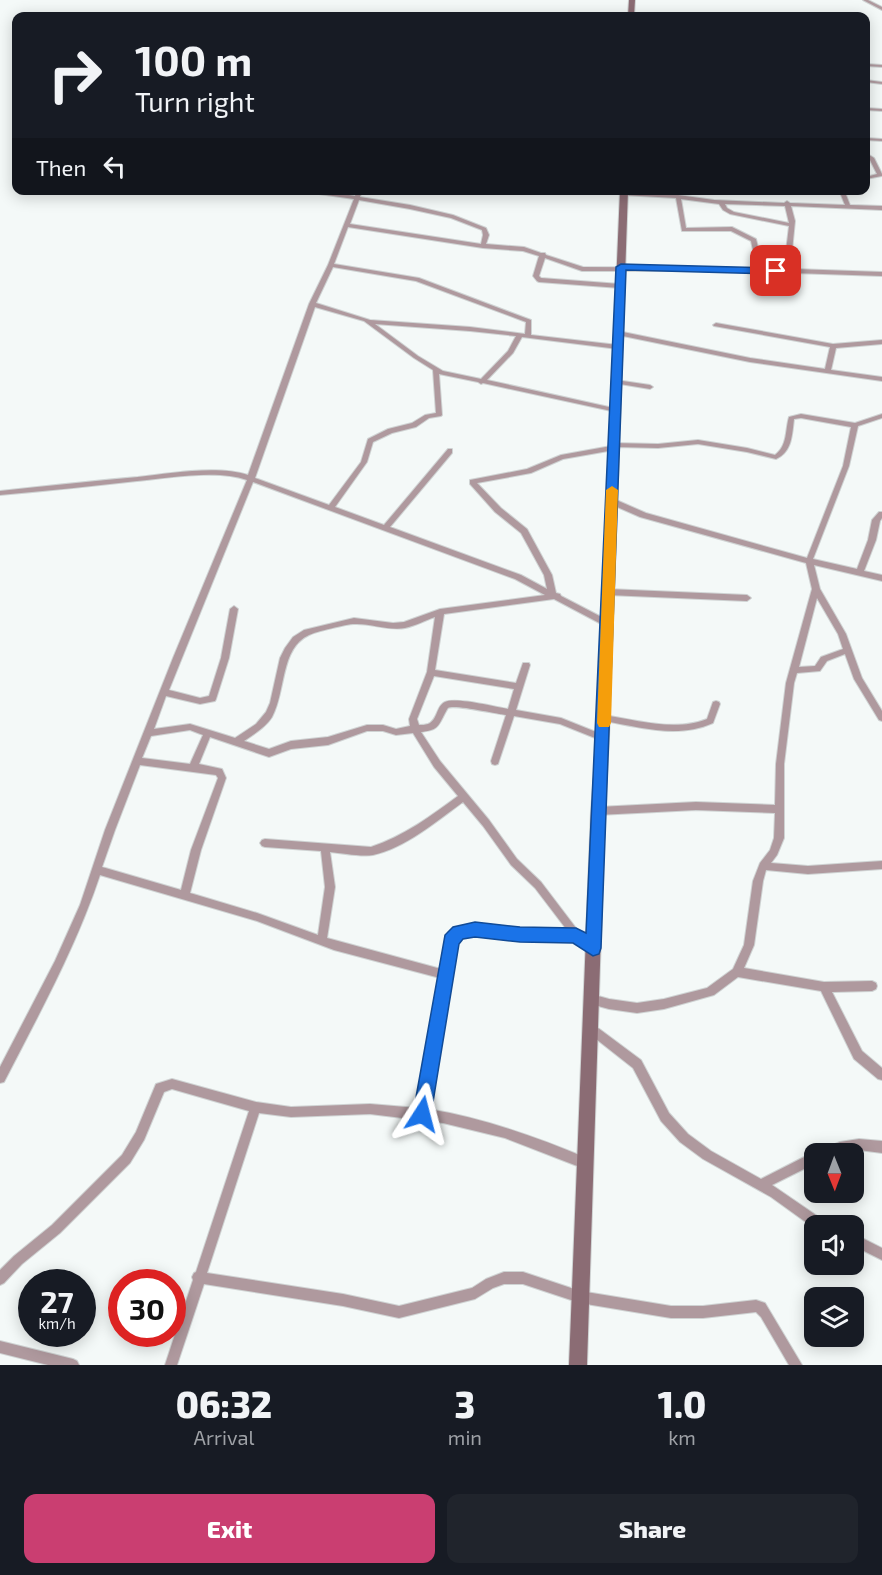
<!DOCTYPE html>
<style>
body{margin:0;font-family:"Exo 2",sans-serif;background:#20242c;color:#f1f3f6;height:100vh;display:flex;flex-direction:column;font-size:22px;white-space:nowrap}
*{box-sizing:border-box;margin:0}
p{font-size:20px;color:#9ea1a6}
.icon{flex:none;width:33px;height:33px;fill:none;stroke:currentColor;stroke-width:2;stroke-linecap:round;stroke-linejoin:round}
.map{position:relative;height:1365px;overflow:hidden}
.sheet{display:flex;flex-direction:column;background:#171b24;flex:1}
.sheet>*{flex:none}
.banner{position:absolute;left:12px;top:12px;width:858px;height:183px;border-radius:12px;box-shadow:0 3px 15px #0003;background:#171b24;color:#f1f3f6;overflow:hidden}
.needle{width:39px;rotate:179deg}
.buttons{position:absolute;left:804px;top:1143px;display:grid;gap:12px}
.buttons a{display:grid;place-items:center;width:60px;height:60px;border-radius:12px;background:#171b24;box-shadow:0 3px 15px #0003;font-size:30px}
.speed{position:absolute;left:18px;top:1269px;display:flex;gap:12px;font-size:30px;font-weight:700;text-align:center}
.speed>*{display:grid;place-content:center;width:78px;height:78px;border-radius:50%;background:#171b24;box-shadow:0 3px 15px #0003;line-height:1}
.speed small{font-size:15px;font-weight:400}
.speed .limit{border:9px solid #d22;background:#fff;color:#111}
.pin{position:absolute;display:grid;place-items:center;width:51px;height:51px;color:#fff;margin:-26px;border-radius:12px;box-shadow:0 3px 9px #0006}
.me{position:absolute;width:66px;margin:-33px;rotate:9deg;stroke-linejoin:round;filter:drop-shadow(0 0 4px #0008)}
.turn{display:flex;align-items:center;gap:21px;height:126px;padding:0 24px;font-size:27px}
.turn .icon{width:78px;height:78px;stroke-width:2.5}
.turn b{display:block;font-size:42px;line-height:51px}
.then{display:flex;align-items:center;height:57px;padding:0 24px;background:#0003;gap:12px;font-size:22px}
.eta{display:flex;justify-content:space-evenly;align-items:center;height:102px;text-align:center}
.eta b{font-size:36px;font-weight:800;line-height:42px}
.button{display:flex;gap:12px;margin-top:auto;padding:12px 24px}
.button a{flex:1;height:69px;border-radius:12px;background:#ca3e71;color:#fff;font-size:24px;font-weight:800;line-height:69px;text-align:center}
.button a+a{background:#20242c;color:#f1f3f6}
.map>svg:first-child{display:block}
.lines{fill:none;stroke-linecap:round;stroke-linejoin:round}
.minor-casing{stroke:#cfd3d3;stroke-width:2}
.secondary-casing{stroke:#cfd3d3;stroke-width:2}
.minor{fill:#af999e;fill-rule:evenodd}
.secondary{fill:#8b6c74;fill-rule:evenodd}
.route{fill:#1a73e8;stroke:#114b97;stroke-width:1.5}
.slow{fill:#f59e0b}
</style>
<div class="map">
<svg width="882" height="1365" viewBox="0 0 882 1365">
<rect width="100%" height="100%" fill="#f4f9f8"/>
<g class="lines">
<defs>
<g id="minor">
<path d="M863,0H868L882,7V10Z"/>
<path d="M866,64L882,65V67L866,66Z"/>
<path d="M866,80L882,82V84L866,82Z"/>
<path d="M866,108L882,109V111L866,110Z"/>
<path d="M866,138L882,139V141L866,140Z"/>
<path d="M866,153L874,158L882,174V176L866,179V177L877,174L870,160L866,157Z"/>
<path d="M310,190H319L355,196L357,190H362L360,197L410,205L453,215L486,228L489,235L486,244L524,247L541,253H545L546,255L583,267L757,268L751,241L731,231H682L676,198L622,195V193L624,192L678,195L714,200L784,203L787,201L790,203L845,205L839,190H844L850,205L882,206V210L791,206L795,221L792,251L794,269L882,272V276L793,273L791,274L789,273L735,271H582L545,258L539,276L541,278L620,284L623,286L620,288L539,282L537,281L533,276L539,256L523,251L483,248L348,227L334,264L419,278L531,320V335L618,345L621,347L618,349L522,337L513,353L487,380L618,409L619,410L616,412L483,383L481,384L478,382L439,374L442,415L441,416L429,418L416,427L392,433L373,442L367,462L335,507L384,525L448,449H452V453L390,527L521,575L547,589L544,575L521,533L495,512L470,484V480L527,469L561,455L611,446L612,443H614L658,444L698,440L747,448L775,455C788,445 785,430 789,417L801,414L855,423L882,414V418L858,426L849,466L813,559L857,569L868,540L872,520L879,512H882V518L880,521L876,540L864,571L882,575V581L814,565L820,589L846,634L862,678L882,711V721L879,720L854,679L845,654L827,661L820,671L797,673L794,683L784,764V838L777,855L771,863L808,866L882,861V869L808,874L766,870L763,881L754,945L744,968L824,982L872,981L876,983L877,986L876,989L872,991L832,992L862,1051L882,1068V1080L878,1079L854,1059L821,991L738,977L714,995L664,1009L637,1013L609,1009L587,1003L586,999L587,995L591,994L609,999L637,1003L664,999L707,988L733,969L744,945L753,881L760,863L770,850L774,838L775,813L696,810L598,815L595,814L593,811L595,808L598,807L696,802L775,805L776,764L786,683L812,589L806,563L640,517L608,503L607,501L608,499H614L646,513L807,558L843,466L851,427L801,418L794,419C792,435 792,452 776,459L747,452L698,444L658,448L617,447L616,450H614L563,459L531,473L477,483L501,508L527,529L552,575L556,593L560,594L561,596L611,622L612,624L611,626H605L554,599L444,614L435,670L516,683L523,663H529L530,665L516,710L561,718L606,736L607,738L606,740L603,742L600,740L560,724L514,716L498,764L495,765L492,764L491,761L506,715C496,714 454,704 448,708C447,709 444,715 443,717C437,729 435,730 421,732L440,761L489,820L517,859L541,882L579,932L596,945L598,948L596,951L593,953L574,940L520,939L475,935L461,936L456,943L428,1109C484,1118 537,1137 589,1159L591,1163L589,1167L585,1169L505,1138L443,1123L370,1114L291,1117L259,1113L207,1273L343,1294L399,1306L472,1288L486,1279L504,1272H523L580,1291L671,1306H703L756,1300L765,1303L802,1365H789L761,1317L756,1312L703,1318H671L580,1303L523,1284H504L493,1288L475,1299L399,1318L343,1306L204,1284L177,1365H165L193,1280L192,1277L194,1273L196,1272L249,1111L172,1089L164,1092L144,1140L130,1163L60,1233L22,1264L4,1283L0,1285V1270L14,1256L52,1225L122,1155L136,1132L156,1084L172,1079L256,1102L291,1107L370,1104L418,1108L440,978L334,950L257,921L100,875C76,947 39,1014 4,1082L0,1083V1067L55,961L80,905L105,830L173,658L247,480C218,469 168,478 137,481C92,486 46,491 0,495V491C46,486 92,481 138,477C170,473 219,465 248,475L309,304L328,265L354,199L312,193ZM681,199L719,204L723,210L730,214L789,226L786,251L788,269L763,268L756,239L732,227L686,228ZM359,200L410,209L451,218L482,230L483,235L481,244L350,224ZM725,204L785,206L789,223L734,212L727,208ZM333,267L416,281L526,322L525,334L470,327L370,320L316,303ZM315,307L364,321L414,358L433,370L436,413L425,415L412,423L388,429L368,439L361,462L329,505L255,478ZM375,324L470,331L516,336L508,351L481,379L443,371L418,356ZM253,482L515,579L545,595L440,609L404,622L393,623L354,618L304,630L293,637L285,648L280,658L270,703L266,712L256,724L235,738L190,724L154,729L166,696L200,704L215,701L216,699L229,658L238,609L234,606L230,609L221,658L209,696L200,698L169,690ZM817,598L838,634L843,649L821,657L815,666L799,667ZM435,617L427,672L409,719L410,726L396,729L383,725H367L328,737L291,741L269,749L244,741C254,734 266,727 272,717C286,692 280,648 309,635C315,632 347,624 354,624C371,623 388,631 405,628C415,626 426,620 435,617ZM434,676L514,689L508,709C495,707 456,697 445,702C436,706 438,720 428,724C425,725 422,725 419,725L417,719ZM190,730L203,735L190,764L142,758L151,736ZM367,731H383L396,735L413,733L434,767L458,796C431,816 404,836 371,847L265,839L262,840L260,843L262,846L265,847L321,851L325,887L318,935L257,913L190,893L201,850L226,778L222,769L199,764L210,737L269,757L291,749L328,745ZM140,765L216,775L218,778L191,850L181,890L102,867L115,830ZM463,802L483,826L511,865L535,888L567,930C551,930 535,930 519,929C506,929 464,921 454,930C443,939 443,956 441,969L327,938L335,887L330,852C342,853 361,857 373,855C405,848 437,821 463,802Z"/>
<path d="M716,323L833,344L882,340V344L836,348L831,370L882,377V381L750,362L618,335L615,333L618,331L750,358L825,369L830,347L714,326L713,325Z"/>
<path d="M616,380L650,385L653,387L650,389L614,383L613,382Z"/>
<path d="M608,589L747,595L751,598L747,601L608,595L604,592Z"/>
<path d="M716,701L719,702L720,704L713,723C678,739 640,727 604,721L601,720L600,718L601,716L604,715C637,720 675,732 707,719L713,702Z"/>
<path d="M590,1022L641,1060L669,1113L688,1134L711,1151L761,1179L810,1154L814,1152L817,1154H814V1164L772,1185L826,1222L828,1226H814V1228L771,1197L703,1159L680,1142L661,1121L633,1068L586,1031L585,1027L586,1023Z"/>
<path d="M859,1139L882,1141V1153L859,1150L839,1154H820L821,1150L840,1142Z"/>
<path d="M854,1234L882,1248V1260L854,1246Z"/>
<path d="M0,1341L73,1359L77,1361L79,1365H48L0,1353Z"/>
</g>
<g id="secondary">
<path d="M629,0H635L634,16H628Z"/>
<path d="M620,190H628L609,738L605,811L587,1365H569L591,811L597,738Z"/>
</g>
</defs>
<use href="#minor" class="minor-casing"/>
<use href="#secondary" class="secondary-casing"/>
<use href="#minor" class="minor"/>
<use href="#secondary" class="secondary"/>
</g>
<path class="route" d="M621,264L776,268L780,271L776,274L626,270L601,948L599,954L593,956L573,943L520,942L475,937L463,939L459,944L431,1114L429,1120L422,1123L416,1120L413,1114L445,935L453,927L475,922L520,927L576,928L586,933L616,267Z"/>
<path class="slow" d="M612,486L618,490L611,723L609,727H599L597,723L606,490Z"/>
</svg>
<div class="buttons">
<a><svg class="needle" viewBox="-14 -14 28 28"><path d="M0-13l5 13h-10z" fill="#e53935"/><path d="M0 13l5-13h-10z" fill="#9ea1a6"/></svg></a>
<a><svg class="icon" aria-label="sound" viewBox="0 0 24 24"><path d="M4 9h4l5-4v14l-5-4H4zM17 9q2 3 0 6"/></svg></a>
<a><svg class="icon" aria-label="layers" viewBox="0 0 24 24"><path d="M12 4l9 5-9 5-9-5zM3 14l9 5 9-5"/></svg></a>
</div>
<div class="speed"><div>27<small>km/h</small></div><div class="limit">30</div></div>
<div class="pin" style="left:776px;top:271px;background:#d93025"><svg class="icon" aria-label="arrive" viewBox="0 0 24 24"><path d="M6 21V4h12l-3 4 3 4H6"/></svg></div>
<svg class="me" style="left:422px;top:1114px" viewBox="-20 -20 40 40"><path d="M0-17L14 15 0 8-14 15z" fill="#1a73e8" stroke="#fff" stroke-width="4"/></svg>
<div class="banner">
<div class="turn"><svg class="icon" aria-label="right" viewBox="0 0 24 24"><path d="M7 20v-9h11M14 6l5 5-5 5"/></svg><div><b>100 m</b>Turn right</div></div>
<div class="then">Then<svg class="icon" aria-label="left" viewBox="0 0 24 24"><path d="M17 20v-9H6M10 6l-5 5 5 5"/></svg></div>
</div>
</div>
<section class="sheet">
<div class="eta">
<div><b>06:32</b><p>Arrival</p></div>
<div><b>3</b><p>min</p></div>
<div><b>1.0</b><p>km</p></div>
</div>
<div class="button"><a>Exit</a><a>Share</a></div>
</section>
